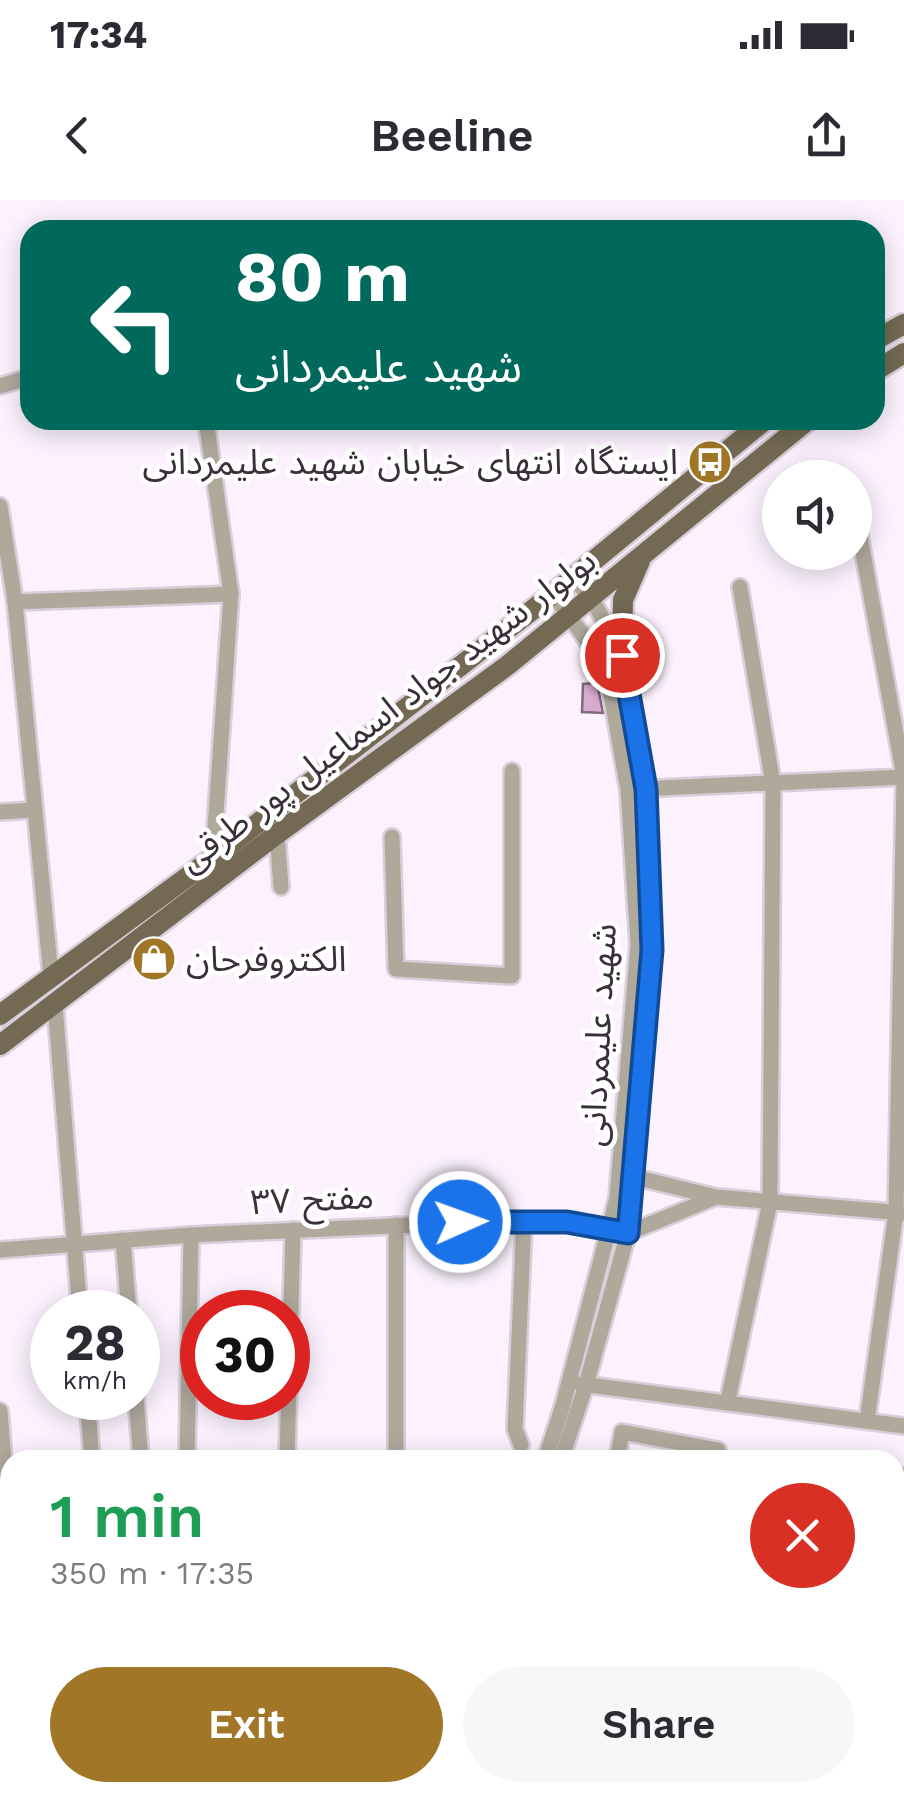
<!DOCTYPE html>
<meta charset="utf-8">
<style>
body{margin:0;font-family:"Work Sans","Noto Sans Arabic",sans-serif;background:#f7f7f7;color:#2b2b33;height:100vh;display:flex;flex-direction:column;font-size:38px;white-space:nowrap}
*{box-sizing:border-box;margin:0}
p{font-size:32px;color:#7c7c81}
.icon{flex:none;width:55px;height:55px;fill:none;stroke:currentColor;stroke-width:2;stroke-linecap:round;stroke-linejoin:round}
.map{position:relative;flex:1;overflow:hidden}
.drawer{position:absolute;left:0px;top:1250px;width:905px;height:352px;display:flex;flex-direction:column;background:#fff;border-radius:30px 30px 0 0;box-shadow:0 5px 25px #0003}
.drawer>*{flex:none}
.banner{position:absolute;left:20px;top:20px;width:865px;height:210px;border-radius:30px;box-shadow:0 5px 25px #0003;background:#00695c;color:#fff;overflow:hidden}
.buttons{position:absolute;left:762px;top:260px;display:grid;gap:20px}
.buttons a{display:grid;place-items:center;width:110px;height:110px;border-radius:50%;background:#fff;box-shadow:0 5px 25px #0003;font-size:50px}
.speed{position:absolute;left:30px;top:1090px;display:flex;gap:20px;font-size:50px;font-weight:700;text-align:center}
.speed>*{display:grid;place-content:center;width:130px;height:130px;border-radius:50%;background:#fff;box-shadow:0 5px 25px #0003;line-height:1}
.speed small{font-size:25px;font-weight:400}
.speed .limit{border:15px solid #d22;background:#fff;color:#111}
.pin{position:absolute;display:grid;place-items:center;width:85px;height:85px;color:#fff;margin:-42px;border:5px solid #fff;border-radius:50%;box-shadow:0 2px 10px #0007}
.me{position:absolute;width:110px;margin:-55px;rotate:88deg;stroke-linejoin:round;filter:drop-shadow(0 0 8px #0008)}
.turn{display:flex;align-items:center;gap:35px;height:210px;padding:0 50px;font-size:45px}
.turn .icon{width:130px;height:130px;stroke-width:2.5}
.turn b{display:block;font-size:70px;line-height:85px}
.round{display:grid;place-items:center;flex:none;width:105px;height:105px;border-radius:52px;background:#f7f7f7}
.overview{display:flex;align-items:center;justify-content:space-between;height:170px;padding:0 50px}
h1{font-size:60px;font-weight:600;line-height:75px;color:#1e9e55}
.button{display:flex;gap:20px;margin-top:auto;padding:20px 50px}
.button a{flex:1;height:115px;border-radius:60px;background:#a17727;color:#fff;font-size:40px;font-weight:600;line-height:115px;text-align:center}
.button a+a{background:#f7f7f7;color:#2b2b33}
.status{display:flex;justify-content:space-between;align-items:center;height:70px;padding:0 50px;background:#fff;direction:ltr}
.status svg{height:28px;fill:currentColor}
header{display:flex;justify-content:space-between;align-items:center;height:130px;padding:0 50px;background:#fff;font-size:45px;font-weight:600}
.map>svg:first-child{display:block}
.building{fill:#d8acd0;stroke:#81687c;stroke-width:2.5}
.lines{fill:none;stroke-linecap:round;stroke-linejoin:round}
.minor-casing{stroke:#d8cfda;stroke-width:20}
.major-casing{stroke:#d8cfda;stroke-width:25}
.minor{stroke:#afa99c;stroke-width:15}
.major{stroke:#746a53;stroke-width:20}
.route-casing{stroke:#114b97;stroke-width:25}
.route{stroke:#1a73e8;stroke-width:18}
.labels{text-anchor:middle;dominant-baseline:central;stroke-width:9;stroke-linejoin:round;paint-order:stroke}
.poi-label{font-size:35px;fill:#39303a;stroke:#fff;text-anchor:end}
.street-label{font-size:35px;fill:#39303a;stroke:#fff}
</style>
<div class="status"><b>17:34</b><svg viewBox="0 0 49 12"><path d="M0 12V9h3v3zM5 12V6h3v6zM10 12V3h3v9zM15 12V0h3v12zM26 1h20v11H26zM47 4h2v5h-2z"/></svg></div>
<header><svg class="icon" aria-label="back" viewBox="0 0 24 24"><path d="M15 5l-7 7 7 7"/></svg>Beeline<svg class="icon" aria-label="share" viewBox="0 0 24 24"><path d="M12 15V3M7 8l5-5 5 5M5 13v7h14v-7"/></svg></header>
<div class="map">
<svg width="904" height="1601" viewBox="0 0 904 1601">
<rect width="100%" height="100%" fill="#fbf2fd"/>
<path class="building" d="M597,483L603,513L582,512L583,484Z"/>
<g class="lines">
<defs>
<g id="minor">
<path d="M0,186L30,177"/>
<path d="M206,220L231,394L213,658"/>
<path d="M0,306L15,402L51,776"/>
<path d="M855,309L904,577L896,1012L867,1221"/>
<path d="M15,402L231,394"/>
<path d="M638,589L904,577"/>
<path d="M0,612L34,610"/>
<path d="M277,634L281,687"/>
<path d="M392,637L396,769L512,776V571"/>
<path d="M55,804L80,1112"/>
<path d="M626,975L716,997L904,1013"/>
<path d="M396,1025V1260"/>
<path d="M123,1040L129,1112"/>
<path d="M0,1050L191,1035L524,1020L567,1022L628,1033L716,997"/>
<path d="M581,1184L904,1226"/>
<path d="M87,1198L92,1260"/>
<path d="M136,1198L141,1260"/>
<path d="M728,1200L770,1002L773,584L740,387"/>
<path d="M0,1211L9,1321"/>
<path d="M521,1245L515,1229L524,1020"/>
<path d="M187,1260L191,1035"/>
<path d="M287,1260L293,1030"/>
<path d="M545,1260L563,1205L617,998L638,744L628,590L606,467L553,394"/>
<path d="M561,1260L586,1185L628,1033L652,750L646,589L622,455L592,399L573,378"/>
<path d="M617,1260L622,1232L718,1250L716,1260"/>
<path d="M895,1275L904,1276"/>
<path d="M895,1520L904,1457"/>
<path d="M0,1576L6,1601"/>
<path d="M118,1592L120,1601"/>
<path d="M234,1592L236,1601"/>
<path d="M341,1592L343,1601"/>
<path d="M428,1601L431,1592"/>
<path d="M448,1601L451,1592"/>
<path d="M568,1601L569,1592"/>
<path d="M663,1601L664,1592"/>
<path d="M781,1601L782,1592"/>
<path d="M884,1601L885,1592"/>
</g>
<g id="major">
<path d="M875,140L904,124"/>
<path d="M875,171L904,153"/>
<path d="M622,455L623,400L640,361"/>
<path d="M0,815L213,658L553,394L765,220"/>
<path d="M0,845L277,634L508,465L808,220"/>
</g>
</defs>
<use href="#minor" class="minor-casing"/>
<use href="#major" class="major-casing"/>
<use href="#minor" class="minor"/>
<use href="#major" class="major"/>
</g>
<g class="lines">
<defs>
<path id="route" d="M460,1022H567L628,1033L652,750L646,589L622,455"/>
</defs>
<use href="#route" class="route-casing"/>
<use href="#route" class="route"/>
</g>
<defs>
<symbol id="bus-disc" viewBox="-11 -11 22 22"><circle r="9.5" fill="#a17727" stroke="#fff"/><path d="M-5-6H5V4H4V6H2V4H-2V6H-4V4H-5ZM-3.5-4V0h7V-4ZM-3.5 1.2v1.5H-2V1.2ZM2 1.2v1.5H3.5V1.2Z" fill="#fff"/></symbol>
<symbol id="shop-disc" viewBox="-11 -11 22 22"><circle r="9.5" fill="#a17727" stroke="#fff"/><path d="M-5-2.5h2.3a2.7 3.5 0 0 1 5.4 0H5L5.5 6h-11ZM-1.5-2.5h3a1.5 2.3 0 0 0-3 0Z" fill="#fff"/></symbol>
</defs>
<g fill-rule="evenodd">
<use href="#bus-disc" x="685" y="237" width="50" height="50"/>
<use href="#shop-disc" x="129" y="734" width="50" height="50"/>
</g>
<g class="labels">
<g class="poi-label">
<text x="678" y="262">ایستگاه انتهای خیابان شهید علیمردانی</text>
<text x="186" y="759" text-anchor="start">الکتروفرحان</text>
</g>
<g class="street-label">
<text transform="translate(387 510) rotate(-37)">بولوار شهید جواد اسماعیل پور طرقی</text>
<text transform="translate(598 835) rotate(-87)">شهید علیمردانی</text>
<text transform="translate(312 999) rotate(-3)">مفتح ۳۷</text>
</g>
</g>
</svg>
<div class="buttons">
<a><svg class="icon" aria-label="sound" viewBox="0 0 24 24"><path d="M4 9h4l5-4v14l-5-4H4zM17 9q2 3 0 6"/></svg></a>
</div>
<div class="speed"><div>28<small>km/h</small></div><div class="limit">30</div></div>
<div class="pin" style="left:622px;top:455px;background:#d93025"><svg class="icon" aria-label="arrive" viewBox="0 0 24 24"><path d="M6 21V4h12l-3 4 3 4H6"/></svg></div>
<svg class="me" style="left:460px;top:1022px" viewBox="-20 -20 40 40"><circle r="17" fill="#1a73e8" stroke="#fff" stroke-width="3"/><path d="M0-11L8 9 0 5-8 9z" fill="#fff"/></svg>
<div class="banner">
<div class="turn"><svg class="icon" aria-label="left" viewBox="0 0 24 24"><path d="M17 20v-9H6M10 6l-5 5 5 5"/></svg><div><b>80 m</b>شهید علیمردانی</div></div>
</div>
<section class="drawer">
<div class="overview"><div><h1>1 min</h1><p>350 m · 17:35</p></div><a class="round" style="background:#d93025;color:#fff"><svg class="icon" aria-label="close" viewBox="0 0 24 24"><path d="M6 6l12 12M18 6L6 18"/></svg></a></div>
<div class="button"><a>Exit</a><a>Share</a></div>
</section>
</div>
